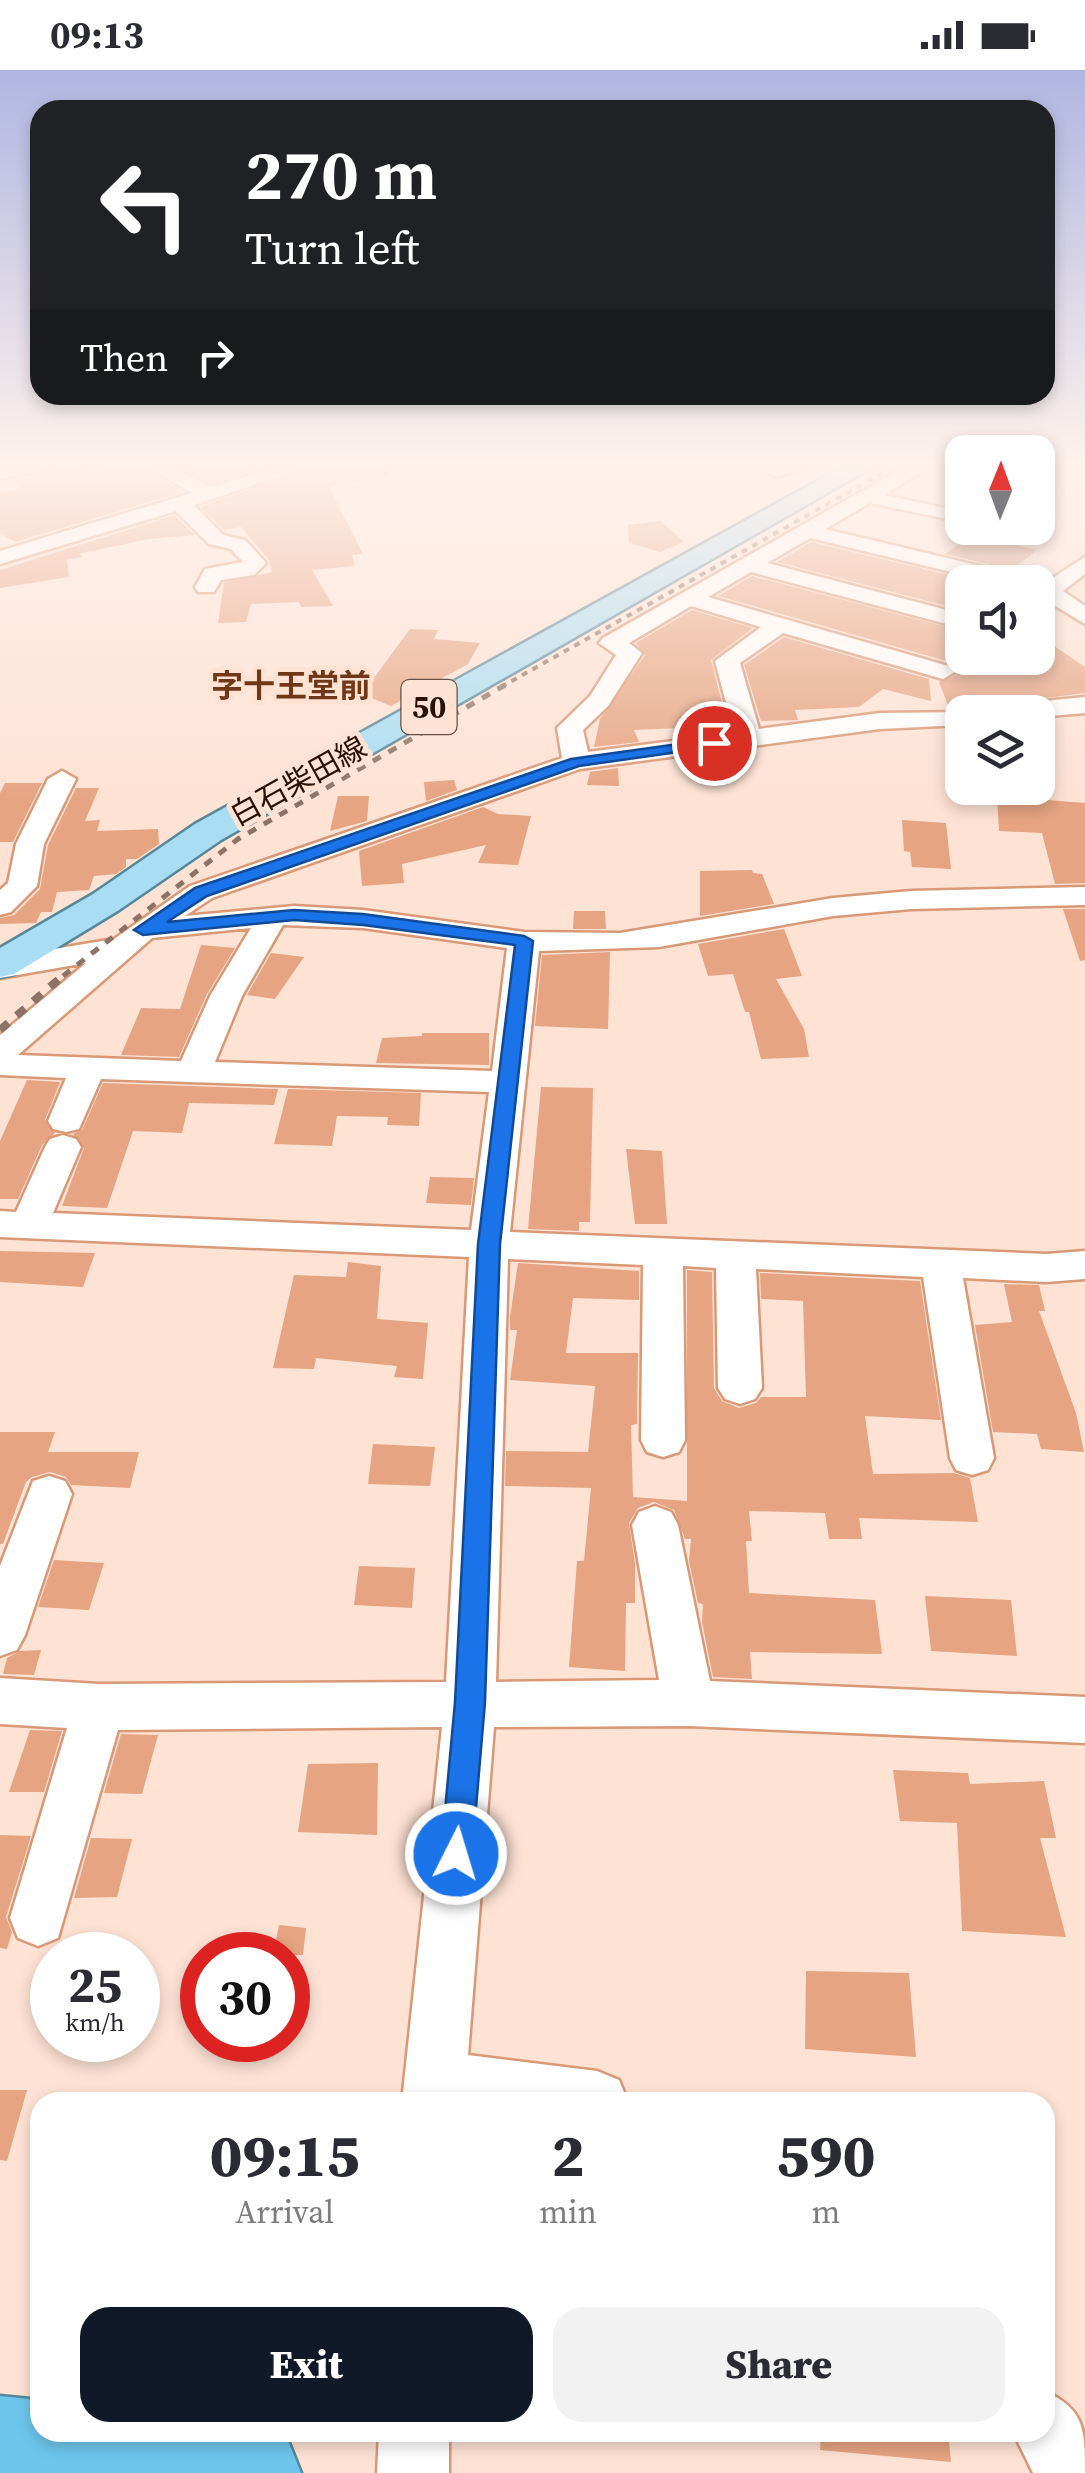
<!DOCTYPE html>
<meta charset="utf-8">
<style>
body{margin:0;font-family:"Source Serif 4","Noto Sans JP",serif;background:#f2f2f3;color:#2b2b33;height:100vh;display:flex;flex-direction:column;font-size:38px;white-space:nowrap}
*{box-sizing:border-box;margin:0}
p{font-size:32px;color:#7c7c81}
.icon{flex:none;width:55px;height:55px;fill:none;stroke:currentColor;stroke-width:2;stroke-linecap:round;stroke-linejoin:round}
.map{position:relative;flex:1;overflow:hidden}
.side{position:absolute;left:30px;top:2022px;width:1025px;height:350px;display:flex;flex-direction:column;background:#fff;border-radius:30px;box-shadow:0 5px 15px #0003}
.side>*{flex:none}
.guide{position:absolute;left:30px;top:30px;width:1025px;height:305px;border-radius:30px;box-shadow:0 5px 15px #0003;background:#202124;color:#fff;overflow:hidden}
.needle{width:65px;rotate:1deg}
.tools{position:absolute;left:945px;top:365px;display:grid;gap:20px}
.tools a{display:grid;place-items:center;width:110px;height:110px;border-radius:20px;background:#fff;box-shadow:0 5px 15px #0003;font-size:50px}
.speed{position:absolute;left:30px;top:1862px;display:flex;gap:20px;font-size:50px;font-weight:700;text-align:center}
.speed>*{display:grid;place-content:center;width:130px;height:130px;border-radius:50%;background:#fff;box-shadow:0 5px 15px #0003;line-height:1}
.speed small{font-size:25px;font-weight:400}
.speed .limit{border:15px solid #d22;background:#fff;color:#111}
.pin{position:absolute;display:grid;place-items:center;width:85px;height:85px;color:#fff;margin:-42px;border:5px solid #fff;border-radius:50%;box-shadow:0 2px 10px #0007}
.me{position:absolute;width:110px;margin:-55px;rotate:5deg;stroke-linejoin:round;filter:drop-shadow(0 0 8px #0008)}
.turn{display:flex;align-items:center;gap:35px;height:210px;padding:0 50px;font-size:45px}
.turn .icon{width:130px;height:130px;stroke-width:2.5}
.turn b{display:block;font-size:70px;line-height:85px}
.then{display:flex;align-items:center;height:95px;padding:0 50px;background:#0003;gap:20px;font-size:38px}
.eta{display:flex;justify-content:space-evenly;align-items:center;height:170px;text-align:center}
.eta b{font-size:60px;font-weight:800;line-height:70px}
.action{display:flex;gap:20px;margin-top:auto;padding:20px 50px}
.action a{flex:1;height:115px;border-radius:30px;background:#111827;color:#fff;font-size:40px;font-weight:800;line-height:115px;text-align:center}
.action a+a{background:#f2f2f3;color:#2b2b33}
.status{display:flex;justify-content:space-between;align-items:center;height:70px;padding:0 50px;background:#fff;direction:ltr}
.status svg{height:28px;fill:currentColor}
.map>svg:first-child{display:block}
.building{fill:#e6a482}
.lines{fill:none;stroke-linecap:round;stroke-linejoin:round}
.minor-casing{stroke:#d99876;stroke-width:5}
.major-casing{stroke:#56879b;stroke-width:5}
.highway-casing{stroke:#56879b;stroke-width:5}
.minor{fill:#fff;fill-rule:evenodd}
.major{fill:#a8ddf4;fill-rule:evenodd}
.highway{fill:#6ec6ed;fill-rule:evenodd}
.rail-far2{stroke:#8d7366;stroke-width:4;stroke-dasharray:6 6;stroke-linecap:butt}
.rail-far1{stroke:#8d7366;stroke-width:5;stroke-dasharray:9 9;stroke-linecap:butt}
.rail{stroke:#8d7366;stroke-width:8;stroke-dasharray:11 11;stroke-linecap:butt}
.route{fill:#1a73e8;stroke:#114b97;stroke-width:2.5}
.labels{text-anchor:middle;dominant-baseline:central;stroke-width:10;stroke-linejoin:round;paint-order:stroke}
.far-street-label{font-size:30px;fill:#291104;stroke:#fee2d4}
.far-quarter-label{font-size:32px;font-weight:bold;fill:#713817;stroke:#fee2d4}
.shield{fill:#fee2d4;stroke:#695042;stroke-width:2.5}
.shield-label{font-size:32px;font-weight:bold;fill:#291104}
</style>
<div class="status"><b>09:13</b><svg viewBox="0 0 49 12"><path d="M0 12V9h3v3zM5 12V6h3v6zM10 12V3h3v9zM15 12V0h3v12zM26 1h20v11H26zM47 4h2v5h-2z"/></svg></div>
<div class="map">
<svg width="1085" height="2403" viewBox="0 0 1085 2403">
<rect width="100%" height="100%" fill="#fee2d4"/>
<g class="building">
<path d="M63,394H77L92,403L129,394L141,397L183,422L15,472L0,463V423L20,418L12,410L53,402Z"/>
<path d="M186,394H275L211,413L178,396Z"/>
<path d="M321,394H388L389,406L329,417L363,484L352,485L355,496L312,500L333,536L301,537L299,532L251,534L246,552L218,553L224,513L272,502L269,490L241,457L223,460L201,437Z"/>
<path d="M175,445L195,465L148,469L79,484L83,487L67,490L69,507L0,518V500Z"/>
<path d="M661,451L684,472L660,482L629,473L628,455Z"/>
<path d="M973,465L1007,473L1037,480L1012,500L945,484Z"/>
<path d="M811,472L979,512H962V540L777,492Z"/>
<path d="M752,506L962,561V588H1038V565L1085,597V623L984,636L971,625L949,638L939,612L957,605L953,593L718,526Z"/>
<path d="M692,540L753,558L711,590L728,656L634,660L639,672L594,677L600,649L645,585L636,573Z"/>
<path d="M410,559L438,560L434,569L480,573L468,594L391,636L362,624Z"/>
<path d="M784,567L929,609L931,631L883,619L859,637L795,640L798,650L761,651L744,595Z"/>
<path d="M618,698L619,716L587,715L590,702Z"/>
<path d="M454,710L457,720L426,731L424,712Z"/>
<path d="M5,713H42L13,772H0V723Z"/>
<path d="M76,718H99L85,751L100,750L97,761L158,759L159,774L137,789H126V797L116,804L94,806L89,820L57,822L52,842H41L36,853L0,854V848L14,845L40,819L48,775Z"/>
<path d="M338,726H369L367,751L330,761Z"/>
<path d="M997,726L1085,733V813L1055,814L1042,763L999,761Z"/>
<path d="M483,737L498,744L531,746L518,795L478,793L486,775L402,794L404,813L362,816L359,781Z"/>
<path d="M902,750L946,753L951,799L912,797L910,782L904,781Z"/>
<path d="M752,800L753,803L762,804L774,834L700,846V801Z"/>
<path d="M1063,839H1085V890L1080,891Z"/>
<path d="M574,841H605L606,859H573Z"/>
<path d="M784,859L802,906L776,909L804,959L809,987L761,989L749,942H745L733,904L708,906L698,874Z"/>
<path d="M201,875L235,878L207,924L179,987L121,985L141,938L180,939Z"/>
<path d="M610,882L608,959L535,956L542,885Z"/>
<path d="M271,883L304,887L275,929L247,925Z"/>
<path d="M422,963H489V995L376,993L382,968L422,966Z"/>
<path d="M27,1010L60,1012L45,1050L55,1063L42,1075L18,1129H0V1071Z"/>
<path d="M103,1013L278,1019L274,1035L189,1033L182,1063L133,1061L107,1138L62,1136L84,1078L73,1064L82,1060Z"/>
<path d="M541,1017L593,1018L590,1152H579V1161L528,1159Z"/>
<path d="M288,1019L421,1023L419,1056L387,1055L388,1047L337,1046L332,1076L274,1074Z"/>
<path d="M626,1079L662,1081L667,1154H635Z"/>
<path d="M430,1107L474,1108L471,1135L426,1133Z"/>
<path d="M0,1181L95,1183L83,1217L0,1212Z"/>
<path d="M348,1192L381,1196L377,1249L428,1253L423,1309L394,1307L397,1296L316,1288L314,1299L273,1298L294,1205L346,1207Z"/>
<path d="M518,1193L639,1201V1230L573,1228L566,1283H638L637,1354L631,1355L633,1427L687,1431V1200L712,1202L714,1318L722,1331L739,1338L756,1333L761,1327H806L803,1231L761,1229L760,1203L920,1211L941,1350L865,1346L873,1404L954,1403L970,1408L978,1452L859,1448L862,1469H829L825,1443L749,1441L752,1471H746L749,1523L875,1530L882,1584L750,1582L752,1609L713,1607L702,1552L703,1534L698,1533L689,1491L691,1469H685L674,1440L654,1432L638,1438L629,1453L635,1494V1533H626L625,1601L569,1597L577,1491H584L591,1418L505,1416L506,1381L588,1382L595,1316L510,1310L517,1260H510V1247Z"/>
<path d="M1004,1214L1039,1215L1045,1241H1039L1076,1343L1084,1382L1041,1379L1037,1364L993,1362L975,1255L1012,1252Z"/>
<path d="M0,1362H55L48,1382H139L130,1418L71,1415L66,1407L50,1402L32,1407L26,1412L3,1474H0Z"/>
<path d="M373,1374L435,1377L430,1416L368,1414Z"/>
<path d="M54,1490L104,1493L89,1540L38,1537Z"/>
<path d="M359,1496L415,1498L412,1538L354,1535Z"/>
<path d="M925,1526L1011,1530L1017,1586L931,1581Z"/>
<path d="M41,1580L34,1605L3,1604L7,1588L20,1581Z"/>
<path d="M30,1660L62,1661L44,1722H9Z"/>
<path d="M121,1664L158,1665L142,1724L104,1723Z"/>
<path d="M378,1693L377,1765L298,1762L308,1694Z"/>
<path d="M893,1700L968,1703L970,1714L1044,1711L1056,1768H1040L1066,1867L962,1861L957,1753L900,1751Z"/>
<path d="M0,1765L31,1766L6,1847L12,1862L7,1879L0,1878Z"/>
<path d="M91,1768L132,1769L117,1827L74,1828Z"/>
<path d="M279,1855L306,1858L303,1885H273Z"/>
<path d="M806,1901L909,1903L916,1987L805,1979Z"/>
<path d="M0,2020H27L7,2091L0,2090Z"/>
<path d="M821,2362H948L951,2392L820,2380Z"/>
</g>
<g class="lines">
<defs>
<g id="minor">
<path d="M16,394H54L52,398L0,409V397Z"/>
<path d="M143,394H167L211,417L288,394H317L194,435L223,465L245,470L266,493L254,505L221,510L214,522H198L195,517L205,499L243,492L231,479L209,474L176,441L0,494V481L192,423Z"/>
<path d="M781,394H816L776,407L766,401Z"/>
<path d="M910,394H933L885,425L962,442V452L870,433L825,459L1026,507L1029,512H993L810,468L767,493L962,544V558L751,502L708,527L952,597L955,602L943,609L783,563L740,593L759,659L880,643L971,642H962V655L880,659L580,699L212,828L185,846L294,836L363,840L524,862L620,863L833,828L911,821L1085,817V835L911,839L833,846L659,877L539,881L510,1162L1046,1184L1085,1181V1209L1046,1212L963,1208L994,1388L988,1400L972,1405L956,1400L950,1388L923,1207L756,1199L762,1318L755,1329L740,1334L725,1329L718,1318L716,1198L683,1196L685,1370L679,1382L663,1387L647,1382L641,1370L643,1195L508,1189L496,1612L659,1610L632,1455L639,1442L655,1436L671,1442L678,1455L710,1611L1085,1627V1673L689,1656L494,1657L468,1985L597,2001L619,2010L628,2032H402L442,1657L118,1660L58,1868L38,1876L18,1868L10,1848L67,1658L0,1654V1608L99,1614L446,1612L469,1187L0,1167V1141L16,1142L45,1077L50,1069L63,1065L76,1069L81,1077L53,1143L471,1160L489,1022L101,1009L79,1059L66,1062L53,1059L48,1051L66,1008L0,1005V965L86,893L0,908V888L114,869L190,816L562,688L557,658L590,626L616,585L599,573L603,568ZM691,536L761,557L715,591L734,663L588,682L583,660L608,636L642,583L629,573ZM283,855L363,858L507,878L492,1001L215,992L242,926ZM251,858L210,926L181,991L18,985L152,868Z"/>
<path d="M1085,487V504L1063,521L1085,536V554L1049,532L1038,536V512H1033L1045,513Z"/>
<path d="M1085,627V643L1038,647V642H1000L1013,634Z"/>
<path d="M62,701L76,709L44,774L37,816L11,842L0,845V820L8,813L16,774L48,709Z"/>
<path d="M49,1406L65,1411L72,1424L25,1565L17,1580L0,1586V1496L33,1411Z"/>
<path d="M1045,2321C1085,2340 1085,2359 1085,2403H1033L1013,2362H1045Z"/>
<path d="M379,2362H449V2403H377Z"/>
</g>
<path id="major" d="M848,394H878L221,770L119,840L14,904L0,907V878L93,824L195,754Z"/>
<path id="highway" d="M0,2326L40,2330V2362H272L287,2368L301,2403H0Z"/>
</defs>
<use href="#minor" class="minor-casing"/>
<use href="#major" class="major-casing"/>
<use href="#highway" class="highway-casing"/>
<use href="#minor" class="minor"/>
<use href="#major" class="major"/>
<use href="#highway" class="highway"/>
<path class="rail-far2" d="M501,617L899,394"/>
<path class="rail-far1" d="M63,906L238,769L505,615"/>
<path class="rail" d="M0,960L66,903"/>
</g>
<linearGradient id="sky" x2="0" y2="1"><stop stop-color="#b0b6e2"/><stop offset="0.54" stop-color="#fff2ec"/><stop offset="1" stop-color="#fff2ec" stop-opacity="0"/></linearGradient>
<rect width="1085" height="731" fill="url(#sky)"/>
<path class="route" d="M714,669L722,673L720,676L579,696L207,826L167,852L294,840L363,844L524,866L533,871L500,1174L485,1632L472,1784L467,1794L456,1798L445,1794L441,1784L455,1632L478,1174L515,875L363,855L294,850L143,865L134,860L195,818L571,689Z"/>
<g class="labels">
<g class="far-street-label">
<text transform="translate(298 711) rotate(-29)">白石柴田線</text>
</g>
<g class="far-quarter-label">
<text x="291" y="616">字十王堂前</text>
</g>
<rect class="shield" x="401.5" y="610" width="55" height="54" rx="8"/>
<g class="shield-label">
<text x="429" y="637">50</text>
</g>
</g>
</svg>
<div class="tools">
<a><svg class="needle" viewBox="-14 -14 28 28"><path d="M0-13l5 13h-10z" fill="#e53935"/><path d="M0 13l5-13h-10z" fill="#7c7c81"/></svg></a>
<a><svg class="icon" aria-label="sound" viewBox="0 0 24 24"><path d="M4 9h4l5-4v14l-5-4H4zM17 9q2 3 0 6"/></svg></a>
<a><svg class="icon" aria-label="layers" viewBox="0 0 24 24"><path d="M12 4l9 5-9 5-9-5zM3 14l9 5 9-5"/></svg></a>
</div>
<div class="speed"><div>25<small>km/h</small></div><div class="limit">30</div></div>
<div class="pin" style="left:714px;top:673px;background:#d93025"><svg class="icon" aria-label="arrive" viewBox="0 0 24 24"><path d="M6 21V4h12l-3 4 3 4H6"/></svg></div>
<svg class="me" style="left:456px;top:1784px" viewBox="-20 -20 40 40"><circle r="17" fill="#1a73e8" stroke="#fff" stroke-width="3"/><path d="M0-11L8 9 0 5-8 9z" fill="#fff"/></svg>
<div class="guide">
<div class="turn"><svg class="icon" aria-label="left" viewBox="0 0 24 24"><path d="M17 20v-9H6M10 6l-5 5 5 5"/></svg><div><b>270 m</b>Turn left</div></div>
<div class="then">Then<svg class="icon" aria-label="right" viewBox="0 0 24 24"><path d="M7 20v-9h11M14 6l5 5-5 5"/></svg></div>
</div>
<section class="side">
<div class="eta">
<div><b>09:15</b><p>Arrival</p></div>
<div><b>2</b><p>min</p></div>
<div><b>590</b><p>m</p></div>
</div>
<div class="action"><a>Exit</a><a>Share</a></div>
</section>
</div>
